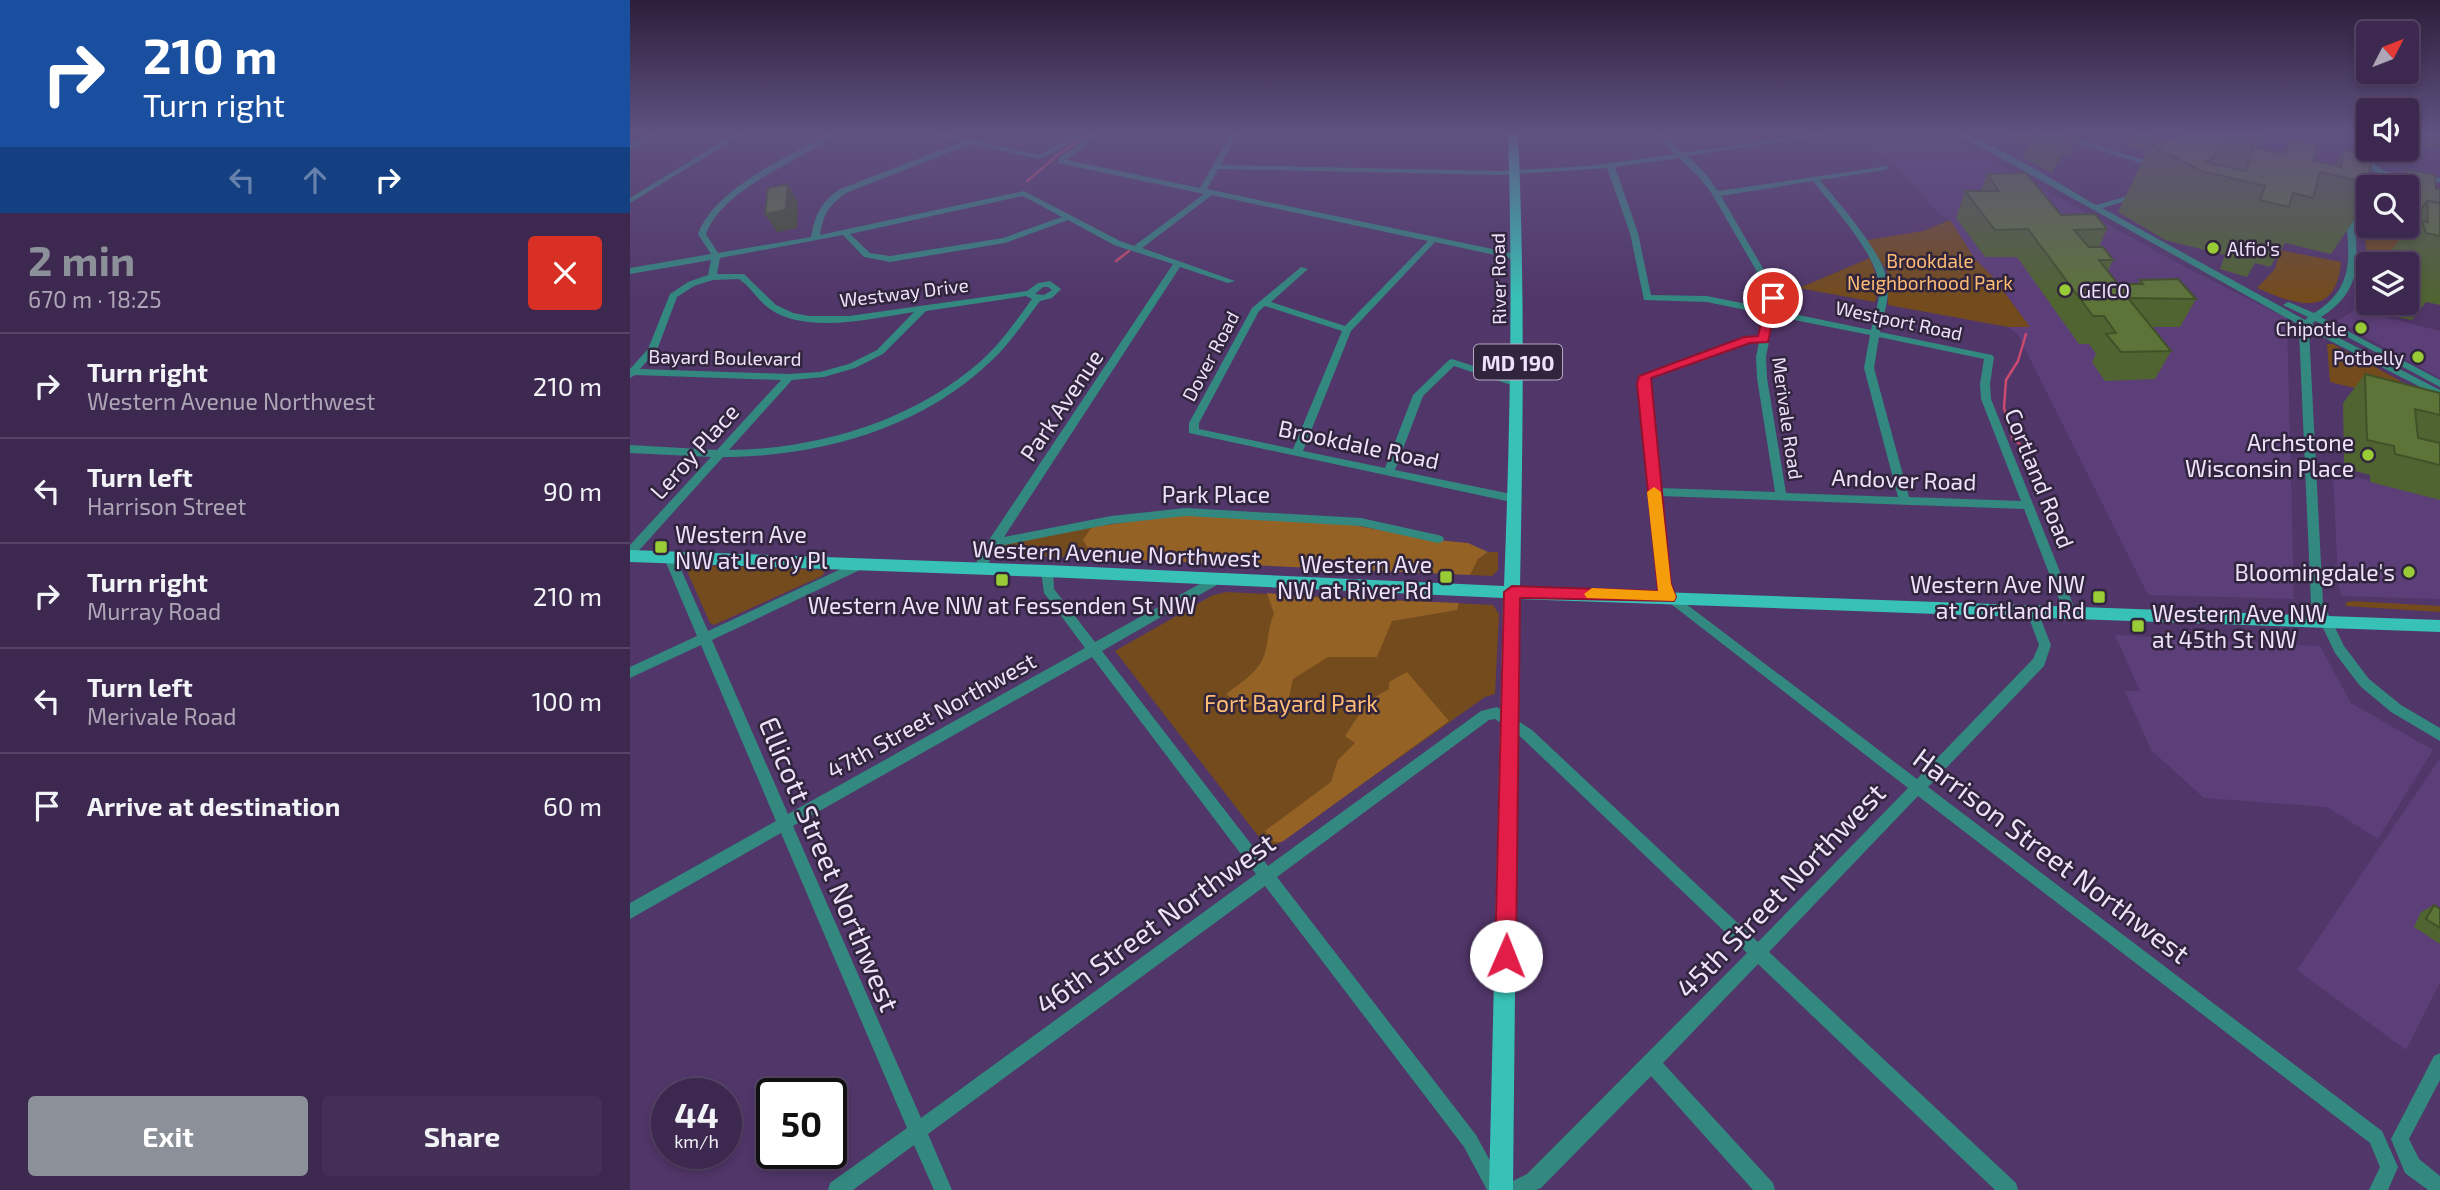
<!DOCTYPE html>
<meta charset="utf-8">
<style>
body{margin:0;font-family:"Exo 2",sans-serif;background:#443056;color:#f1f3f6;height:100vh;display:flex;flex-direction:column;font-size:26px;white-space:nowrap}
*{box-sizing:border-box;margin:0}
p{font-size:23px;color:#ada6b7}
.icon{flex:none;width:38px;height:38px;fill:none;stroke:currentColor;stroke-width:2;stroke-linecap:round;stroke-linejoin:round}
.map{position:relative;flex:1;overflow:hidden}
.details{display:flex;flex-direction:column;background:#3d284f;width:630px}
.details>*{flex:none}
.hud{background:#1a4fa0;color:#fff;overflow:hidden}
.needle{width:46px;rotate:48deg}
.controls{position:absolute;left:1726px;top:21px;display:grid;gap:14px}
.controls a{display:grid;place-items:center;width:63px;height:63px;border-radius:7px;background:#3d284f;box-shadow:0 4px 10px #0003,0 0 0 2px #564466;font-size:35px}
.speed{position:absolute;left:21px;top:1078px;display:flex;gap:14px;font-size:35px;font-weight:700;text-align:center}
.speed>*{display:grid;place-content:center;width:91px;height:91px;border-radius:50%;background:#3d284f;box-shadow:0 4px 10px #0003,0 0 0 2px #564466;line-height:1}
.speed small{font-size:18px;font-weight:400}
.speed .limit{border:4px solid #111;border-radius:10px;background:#fff;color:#111}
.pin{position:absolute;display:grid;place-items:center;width:60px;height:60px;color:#fff;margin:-30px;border:4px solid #fff;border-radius:50%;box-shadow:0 2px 7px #0007}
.me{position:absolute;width:77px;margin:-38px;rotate:1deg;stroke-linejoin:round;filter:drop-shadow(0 0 5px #0008)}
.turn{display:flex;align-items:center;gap:24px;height:147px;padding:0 28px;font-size:32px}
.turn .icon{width:91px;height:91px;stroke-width:2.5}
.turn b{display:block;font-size:49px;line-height:60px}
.lanes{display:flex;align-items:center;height:66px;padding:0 28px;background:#0003;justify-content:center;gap:35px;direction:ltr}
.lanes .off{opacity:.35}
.round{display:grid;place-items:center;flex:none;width:74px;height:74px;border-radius:7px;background:#443056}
.overview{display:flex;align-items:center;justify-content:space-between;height:119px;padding:0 28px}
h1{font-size:42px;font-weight:700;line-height:52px;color:#8c9099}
.cta{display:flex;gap:14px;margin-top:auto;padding:14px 28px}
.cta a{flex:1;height:80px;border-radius:7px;background:#8c9099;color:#fff;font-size:28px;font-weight:700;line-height:80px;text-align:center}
.cta a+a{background:#443056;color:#f1f3f6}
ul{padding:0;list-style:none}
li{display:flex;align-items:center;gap:21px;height:105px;padding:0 28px;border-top:2px solid #564466}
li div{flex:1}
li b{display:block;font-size:26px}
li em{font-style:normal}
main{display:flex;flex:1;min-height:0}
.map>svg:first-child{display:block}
.built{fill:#5c3e78}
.green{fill:#734b1c}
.forest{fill:#956226}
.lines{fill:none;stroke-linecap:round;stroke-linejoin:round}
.stream{stroke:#cb4a6d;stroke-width:2.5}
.minor{fill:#338880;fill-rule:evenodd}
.major{fill:#38c1b6;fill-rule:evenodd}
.wall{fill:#506431}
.shaded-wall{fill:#415128}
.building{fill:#5d7439;stroke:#415128;stroke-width:2}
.route{fill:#e11d48;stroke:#92132f;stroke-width:2}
.slow{fill:#f59e0b}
.poi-dot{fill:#98cb36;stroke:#30253c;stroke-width:2.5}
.labels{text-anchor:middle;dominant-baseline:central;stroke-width:5;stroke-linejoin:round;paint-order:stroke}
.far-poi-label{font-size:19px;fill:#ede2fa;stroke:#30253c;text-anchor:start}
.far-park-label{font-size:19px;fill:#ffbc75;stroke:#30253c}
.far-street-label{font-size:19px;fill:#ede2fa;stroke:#30253c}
.shield{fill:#30253c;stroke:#b4a9c1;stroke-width:2}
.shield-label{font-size:21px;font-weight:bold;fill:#ede2fa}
.street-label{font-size:23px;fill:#ede2fa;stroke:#30253c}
.poi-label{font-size:23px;fill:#ede2fa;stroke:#30253c;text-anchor:end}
.park-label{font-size:23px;fill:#ffbc75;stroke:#30253c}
.near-street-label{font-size:28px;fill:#ede2fa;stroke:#30253c}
</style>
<main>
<section class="details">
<div class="hud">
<div class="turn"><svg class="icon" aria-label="right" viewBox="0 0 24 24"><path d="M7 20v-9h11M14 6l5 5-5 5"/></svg><div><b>210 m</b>Turn right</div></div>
<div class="lanes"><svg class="icon off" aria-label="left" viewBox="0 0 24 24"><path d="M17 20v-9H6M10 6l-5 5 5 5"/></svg><svg class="icon off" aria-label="ahead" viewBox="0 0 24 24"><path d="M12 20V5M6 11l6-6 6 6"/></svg><svg class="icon" aria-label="right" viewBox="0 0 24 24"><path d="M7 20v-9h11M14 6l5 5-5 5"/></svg></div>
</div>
<div class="overview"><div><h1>2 min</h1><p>670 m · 18:25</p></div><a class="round" style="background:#d93025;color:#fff"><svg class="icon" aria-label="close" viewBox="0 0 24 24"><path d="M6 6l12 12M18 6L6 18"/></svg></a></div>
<ul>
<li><svg class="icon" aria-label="right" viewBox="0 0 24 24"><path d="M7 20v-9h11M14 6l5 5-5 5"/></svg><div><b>Turn right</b><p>Western Avenue Northwest</p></div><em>210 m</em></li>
<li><svg class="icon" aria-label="left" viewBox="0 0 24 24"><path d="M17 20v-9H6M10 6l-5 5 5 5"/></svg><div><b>Turn left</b><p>Harrison Street</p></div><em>90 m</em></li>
<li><svg class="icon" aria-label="right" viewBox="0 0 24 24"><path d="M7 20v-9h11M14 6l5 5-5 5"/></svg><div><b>Turn right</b><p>Murray Road</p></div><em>210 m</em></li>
<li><svg class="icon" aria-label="left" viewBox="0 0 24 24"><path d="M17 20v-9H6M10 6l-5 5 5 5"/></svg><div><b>Turn left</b><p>Merivale Road</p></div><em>100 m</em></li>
<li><svg class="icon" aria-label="arrive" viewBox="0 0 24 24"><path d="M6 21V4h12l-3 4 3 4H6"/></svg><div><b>Arrive at destination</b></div><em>60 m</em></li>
</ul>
<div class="cta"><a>Exit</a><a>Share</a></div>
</section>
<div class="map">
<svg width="1810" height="1190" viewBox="0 0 1810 1190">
<rect width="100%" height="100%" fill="#513669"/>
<g class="built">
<path d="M1224,133H1309L1327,141L1557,268L1657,318L1664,599L1518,595L1388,335L1378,327L1399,326L1363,277L1345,259L1320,220L1306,211L1276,176Z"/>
<path d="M1737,292L1738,303H1756L1751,316L1810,331V378L1707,321L1723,311Z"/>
<path d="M1703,471L1810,499V599L1711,596L1708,582Z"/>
<path d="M1485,635L1690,646L1721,703L1803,750L1748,839L1697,807L1574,798L1521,750L1495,691H1510Z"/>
<path d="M1810,758V983L1776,1050L1667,970Z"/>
</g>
<g class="green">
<path d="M1320,220L1345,259L1363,277L1400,327H1378L1258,305L1257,271L1237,240L1293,231Z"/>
<path d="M1734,226L1760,231L1761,235L1794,242L1776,264H1756L1737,258Z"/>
<path d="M1650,250L1711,262C1706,321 1664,304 1627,288L1645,269Z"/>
<path d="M1240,258L1250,287L1245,302L1169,288Z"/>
<path d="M1697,344H1703L1776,384L1754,395L1700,382Z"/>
<path d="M462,527L848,559L858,552H868V570L862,576L840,575L843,566L460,551L464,558L364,555L368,549L379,543Z"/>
<path d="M66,565L193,570L195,572L192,576L84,625L80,623L57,571Z"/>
<path d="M597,592L863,605L869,614L865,694L855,697L639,850L485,651L583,595Z"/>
<path d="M1723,601L1810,606V612L1715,606L1717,602Z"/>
</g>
<g class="forest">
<path d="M554,514L724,525L796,539L838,543L858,552L848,559L840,575L464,558L453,540L462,527Z"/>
<path d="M637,593L693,598L829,603L827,610L762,621L747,657H698L663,679L658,702L612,707L596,694C608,685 627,673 633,658C639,645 637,628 644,614Z"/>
<path d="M777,672L819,721L652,842H644L635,831L701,782L708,760L725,743L715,736L738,701L759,689V682Z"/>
</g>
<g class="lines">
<g class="stream">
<path d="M397,181L428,155L461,133"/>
<path d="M486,261L499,251"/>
<path d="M1390,444L1383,440L1374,408L1376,380L1388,361L1396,334"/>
</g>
<g class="minor">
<path d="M21,133H30L0,150V145Z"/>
<path d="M106,133H115L0,203V198Z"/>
<path d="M199,133H208C170,162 94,186 76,234L88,253L181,237C185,215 191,202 210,189L332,142L299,133H313L409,155L444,135L451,137L410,159L340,144L216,193C199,205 193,215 190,235L394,191L490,241L504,246L574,194L428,163V159L462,133H470L437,160L570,188L601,133H608L591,165L869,171L960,166L1045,154L1025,133H1032L1053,153L1189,133H1209L1057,156L1076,174L1088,191L1258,166L1259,168L1255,170L1190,180C1209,204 1260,259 1258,289C1258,303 1253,318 1250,332L1362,355L1364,357L1360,384L1361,399L1446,612L1444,615H1436L1434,612L1394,509L1030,496L1040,584L1043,594L1287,779L1403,659L1409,645L1396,610L1398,607H1406L1421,645L1414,666L1298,787L1752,1131L1768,1167L1758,1190H1739L1750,1167L1740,1143L1288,796L1139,952L1386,1183L1388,1190H1365L1128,964L1033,1063L1143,1183L1145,1190H1123L1021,1076L911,1188L906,1190H877L879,1183L897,1174L1117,953L892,738L865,719L859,720L647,877L846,1135L876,1190H857L834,1147L635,886L298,1134L322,1190H304L284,1145L223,1190H198L200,1183L277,1128L151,833L0,919V903L146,821L71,645L0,678V667L67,636L34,558L36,555L40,554L46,558L78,631L224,563L228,562L234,566L232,569L82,640L158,814L455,648L414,593L411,571L417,567L423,571L424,589L465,642L584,576H592L594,579L592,582L472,651L638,866L851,711L867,707L902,730L1128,942L1278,788L1032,597L1028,584L1008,384L1013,374L1115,338L1130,336L1135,314L1077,302L1014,300L1000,233L977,168L869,175L588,169L577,189L891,255L892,257L888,260L805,242L721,331L673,451L755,468L783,395L819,360L822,359L892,382L893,384L892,386H884L824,366L793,396L765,470L886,495L890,496L892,499L890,502L886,503L559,433V423L622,308L671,267L678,269L641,302L715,326L798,241L582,195L512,248L605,281L598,283L550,267L374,537L481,516L556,508L731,518L808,535L812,536L814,539L812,542L808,543L731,526L556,516L481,524L369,546L352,573H344L342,570L359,540L543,264L484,245L438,220L375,243L260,262L234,257L213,235L90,258L87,274H114L146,305L163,313L179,316H219L397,291L408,283L420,281L431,289L422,298L410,301C394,322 379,345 359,363C290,429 187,457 93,457L4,556L0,557V545L81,457L0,453V445L87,450L151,380L5,375L0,378V369L18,349L40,294L58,282L78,275L81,260L0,274V268L81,254L68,234C85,188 158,157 199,133ZM1049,158L1070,178L1082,194L1137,289L1138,298L1136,308L1077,296L1021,295L1008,233L985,167ZM1183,181C1202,206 1249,256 1249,287C1250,301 1244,316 1241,330L1145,310L1148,298L1145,289L1091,196ZM393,196L432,217L373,238L260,256L240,253L220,234ZM109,279C121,287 128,301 140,309C177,335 244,318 284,312L247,350L219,364L190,372L159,374L10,369L27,350L47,297L64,286L83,280ZM413,287H418L422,290L414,295L405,294ZM396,296L402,299C386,321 371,343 351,361C283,421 189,449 99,450L162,380L194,377L225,368L253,354L296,311ZM635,306L712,331L663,449L569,429V423L629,311ZM1144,316L1240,335L1234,368L1268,497L1156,493L1137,378L1136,357ZM1249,337L1354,359L1350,384L1351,399L1391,501L1279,497L1244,368ZM1129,342L1126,357L1127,378L1145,492L1030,488L1018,384L1020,378L1119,343ZM462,657L626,874L291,1118L163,826Z"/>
<path d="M1324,133C1351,133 1438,189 1466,205L1512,192V196L1472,208L1675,320L1678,317L1653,305L1658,302L1661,303L1684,313C1727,287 1719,253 1715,209L1722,207L1726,237L1727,264L1738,265V271L1726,269C1722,291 1710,305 1691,317L1810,380V387L1699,327L1685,321L1682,324L1810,390V397L1679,330L1693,603L1714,646L1739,679L1771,705L1810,728V741L1761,712L1730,686L1705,653L1681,603L1669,330L1671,326L1367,156Z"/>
<path d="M1416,133H1428L1530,165L1523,167Z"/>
<path d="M1725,156H1731L1757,172L1810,178V182L1752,176L1725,160Z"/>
<path d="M1810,1053V1080L1779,1139L1789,1159L1810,1176V1190H1798L1775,1173L1761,1139L1804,1056Z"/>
</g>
<path class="major" d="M878,133H888C895,285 893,435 890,587L1810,620V632L889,599L883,1190H859L873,598L417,577L0,562V550L417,565L874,586C880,435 883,285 878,133Z"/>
</g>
<g class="wall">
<path d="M1363,133H1449L1439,156L1433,155L1422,173L1393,158L1399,144Z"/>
<path d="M1452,133H1473L1468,138Z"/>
<path d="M1501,133H1528L1523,144L1555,133H1638L1630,149L1651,154L1660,139L1683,161L1705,165L1714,150L1739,173L1747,185L1746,187H1738V200L1701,254L1655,243L1640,267L1625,263L1617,277L1590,269L1595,255L1535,240L1488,212L1517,151L1495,146Z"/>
<path d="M1642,133H1665L1657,136L1645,135Z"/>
<path d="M1784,133H1810V146L1802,149H1788L1777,144Z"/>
<path d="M1777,170L1806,189H1810V305L1796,302L1782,320L1739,311L1736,298L1738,296V303H1776V264H1752L1772,236L1764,235V231L1742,226H1776V187H1766Z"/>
<path d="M1357,174L1431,215L1477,229L1469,247L1483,260L1478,271L1488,284H1508L1510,280L1566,299L1550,327H1522L1541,351L1525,379L1475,381L1462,362L1466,354L1459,344H1449L1387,257H1355L1326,218L1335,191H1351Z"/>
<path d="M1735,374L1810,393V500L1740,482V475L1714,468L1713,403Z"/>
<path d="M1804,905L1810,909V944L1784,927L1791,912Z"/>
</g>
<g class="shaded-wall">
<path d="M1438,133H1442L1433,155L1422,173Z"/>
<path d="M1810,138V144L1808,146L1802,149Z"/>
<path d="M158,184L168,202L167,228L147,232L135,214Z"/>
</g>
<g class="building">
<path d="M1557,133H1638L1634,143L1610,137L1599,138L1597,142L1591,141L1582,159L1575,162L1616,171L1623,147L1656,154L1660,139L1687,145L1683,161L1711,167L1714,150L1742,156L1739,173L1749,175L1747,185L1690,172L1683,198L1663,193L1659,207L1630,200L1635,186L1571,171L1520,145Z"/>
<path d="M1777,170L1805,175L1806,189H1810V203L1797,201L1787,215L1779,214V210L1776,209V197L1781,198Z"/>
<path d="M1396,173L1431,215L1465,214L1477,229L1444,230L1459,247H1473L1483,260H1469L1488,284H1513L1510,280L1548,279L1566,299L1498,298L1541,351L1491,352L1476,334L1486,333L1474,316H1463L1398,229L1365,230L1335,191H1369L1357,174Z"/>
<path d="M158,184L156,210L135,214L138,188Z"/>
<path d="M1797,201L1810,203V236L1796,233L1792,221L1798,222Z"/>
<path d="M1735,374L1810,393V415L1785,409L1788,438L1810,443V465L1765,454L1764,446L1737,440Z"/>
<path d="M1804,905L1810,909V928L1796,919Z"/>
</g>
<linearGradient id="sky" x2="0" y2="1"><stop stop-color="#2d1e3a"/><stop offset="0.44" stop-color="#5f5281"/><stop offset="1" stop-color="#5f5281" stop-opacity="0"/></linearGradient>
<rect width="1810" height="300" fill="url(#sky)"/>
<path class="route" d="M1138,295L1148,298L1138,342L1120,343L1021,378L1041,584L1046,597L1044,601L890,598L886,956L883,963L876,966L868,963L865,956L874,592L882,586L1028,591L1007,384L1009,376L1114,337L1128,336Z"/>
<path class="slow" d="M1024,487L1031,492L1041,584L1046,597L1044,601L957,598L954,594L962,588L1028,591L1017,492Z"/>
<g class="poi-dot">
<circle cx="1583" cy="248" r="7"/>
<circle cx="1435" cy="290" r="7"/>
<circle cx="1731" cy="328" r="7"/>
<circle cx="1788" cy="357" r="7"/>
<circle cx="1738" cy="455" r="7"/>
<rect x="24" y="540" width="14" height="14" rx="3.5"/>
<circle cx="1779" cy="572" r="7"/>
<rect x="809" y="570" width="14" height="14" rx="3.5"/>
<rect x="365" y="573" width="14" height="14" rx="3.5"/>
<rect x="1462" y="590" width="14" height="14" rx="3.5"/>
<rect x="1501" y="619" width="14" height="14" rx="3.5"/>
</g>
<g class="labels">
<g class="far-poi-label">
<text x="1597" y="248">Alfio's</text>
<text x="1449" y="290">GEICO</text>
<text x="1717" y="328" text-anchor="end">Chipotle</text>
<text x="1774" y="357" text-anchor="end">Potbelly</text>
</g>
<g class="far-park-label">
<text x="1300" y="260">Brookdale<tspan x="1300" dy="22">Neighborhood Park</tspan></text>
</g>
<g class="far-street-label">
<text transform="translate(868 279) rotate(-91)">River Road</text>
<text transform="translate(274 292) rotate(-7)">Westway Drive</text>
<text transform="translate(1269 320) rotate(12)">Westport Road</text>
<text transform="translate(580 356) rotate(-62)">Dover Road</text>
<text transform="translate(95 357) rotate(1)">Bayard Boulevard</text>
<text transform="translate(1158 418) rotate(82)">Merivale Road</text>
</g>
<rect class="shield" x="844" y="344.5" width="88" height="35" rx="5"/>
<g class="shield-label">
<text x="888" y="362">MD 190</text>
</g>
<g class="street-label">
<text transform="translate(431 405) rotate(-56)">Park Avenue</text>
<text transform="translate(729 444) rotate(12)">Brookdale Road</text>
<text transform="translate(64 451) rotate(-48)">Leroy Place</text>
<text transform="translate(1410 478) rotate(68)">Cortland Road</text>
<text transform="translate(1274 479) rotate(2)">Andover Road</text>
<text x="586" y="494">Park Place</text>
<text transform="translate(486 553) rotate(2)">Western Avenue Northwest</text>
<text transform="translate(301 715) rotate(-29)">47th Street Northwest</text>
</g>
<g class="poi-label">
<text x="1724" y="442">Archstone<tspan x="1724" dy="26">Wisconsin Place</tspan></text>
<text x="45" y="534" text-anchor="start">Western Ave<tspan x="45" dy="26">NW at Leroy Pl</tspan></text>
<text x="802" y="564">Western Ave<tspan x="802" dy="26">NW at River Rd</tspan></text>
<text x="1765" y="572">Bloomingdale's</text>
<text x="1455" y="584">Western Ave NW<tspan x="1455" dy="26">at Cortland Rd</tspan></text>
<text x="372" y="605" text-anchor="middle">Western Ave NW at Fessenden St NW</text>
<text x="1522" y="613" text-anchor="start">Western Ave NW<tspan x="1522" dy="26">at 45th St NW</tspan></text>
</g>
<g class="park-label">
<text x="661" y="703">Fort Bayard Park</text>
</g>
<g class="near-street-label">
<text transform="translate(1422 855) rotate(37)">Harrison Street Northwest</text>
<text transform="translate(200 864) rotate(67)">Ellicott Street Northwest</text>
<text transform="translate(1150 890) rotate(-46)">45th Street Northwest</text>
<text transform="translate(525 923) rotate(-36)">46th Street Northwest</text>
</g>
</g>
</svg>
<div class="controls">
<a><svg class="needle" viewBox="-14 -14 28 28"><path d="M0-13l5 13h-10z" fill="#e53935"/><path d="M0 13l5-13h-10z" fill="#ada6b7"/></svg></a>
<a><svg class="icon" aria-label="sound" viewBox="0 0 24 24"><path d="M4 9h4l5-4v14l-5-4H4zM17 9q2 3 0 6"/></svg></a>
<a><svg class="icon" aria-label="search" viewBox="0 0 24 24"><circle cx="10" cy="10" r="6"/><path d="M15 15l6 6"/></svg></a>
<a><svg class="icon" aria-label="layers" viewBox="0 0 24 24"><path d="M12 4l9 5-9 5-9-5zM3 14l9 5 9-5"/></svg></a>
</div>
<div class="speed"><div>44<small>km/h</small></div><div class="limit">50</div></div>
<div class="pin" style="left:1143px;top:298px;background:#d93025"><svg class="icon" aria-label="arrive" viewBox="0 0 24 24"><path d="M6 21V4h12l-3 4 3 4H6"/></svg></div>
<svg class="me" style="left:876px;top:956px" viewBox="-20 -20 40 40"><circle r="19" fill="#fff"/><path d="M0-13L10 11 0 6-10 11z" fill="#e11d48"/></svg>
</div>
</main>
